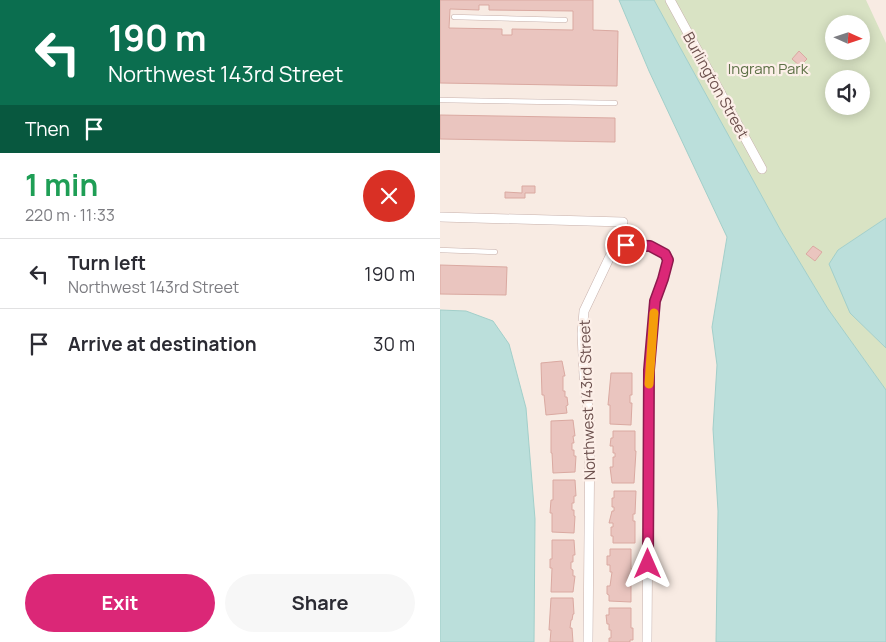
<!DOCTYPE html>
<meta charset="utf-8">
<style>
body{margin:0;font-family:Manrope,sans-serif;background:#f7f7f7;color:#2b2b33;height:100vh;display:flex;flex-direction:column;font-size:19px;white-space:nowrap}
*{box-sizing:border-box;margin:0}
p{font-size:16px;color:#7c7c81}
.icon{flex:none;width:28px;height:28px;fill:none;stroke:currentColor;stroke-width:2;stroke-linecap:round;stroke-linejoin:round}
.map{position:relative;flex:1;overflow:hidden}
.details{display:flex;flex-direction:column;background:#fff;width:440px}
.details>*{flex:none}
.hud{background:#0b6e4f;color:#fff;overflow:hidden}
.needle{width:32px;rotate:93deg}
.buttons{position:absolute;left:385px;top:15px;display:grid;gap:10px}
.buttons a{display:grid;place-items:center;width:45px;height:45px;border-radius:50%;background:#fff;box-shadow:0 2px 12px #0003;font-size:25px}
.pin{position:absolute;display:grid;place-items:center;width:42px;height:42px;color:#fff;margin:-21px;border:2px solid #fff;border-radius:50%;box-shadow:0 1px 5px #0007}
.me{position:absolute;width:55px;margin:-28px;rotate:0deg;stroke-linejoin:round;filter:drop-shadow(0 0 4px #0008)}
.turn{display:flex;align-items:center;gap:18px;height:105px;padding:0 25px;font-size:22px}
.turn .icon{width:65px;height:65px;stroke-width:2.5}
.turn b{display:block;font-size:35px;line-height:42px}
.then{display:flex;align-items:center;height:48px;padding:0 25px;background:#0003;gap:10px;font-size:19px}
.round{display:grid;place-items:center;flex:none;width:52px;height:52px;border-radius:26px;background:#f7f7f7}
.summary{display:flex;align-items:center;justify-content:space-between;height:85px;padding:0 25px}
h1{font-size:30px;font-weight:700;line-height:38px;color:#1e9e55}
.cta{display:flex;gap:10px;margin-top:auto;padding:10px 25px}
.cta a{flex:1;height:58px;border-radius:30px;background:#db2777;color:#fff;font-size:20px;font-weight:700;line-height:58px;text-align:center}
.cta a+a{background:#f7f7f7;color:#2b2b33}
ul{padding:0;list-style:none}
li{display:flex;align-items:center;gap:15px;height:70px;padding:0 25px;border-top:1px solid #e1e1e2}
li div{flex:1}
li b{display:block;font-size:19px}
li em{font-style:normal}
main{display:flex;flex:1;min-height:0}
.map>svg:first-child{display:block}
.green{fill:#d9e3c4;fill-rule:evenodd}
.water{fill:#bbdfdb;stroke:#a2cfca}
.building{fill:#eac5bf;stroke:#daa9a1;fill-rule:evenodd}
.lines{fill:none;stroke-linecap:round;stroke-linejoin:round}
.service-casing{stroke:#c7b1ac;stroke-width:5.5}
.minor-casing{stroke:#c7b1ac;stroke-width:10}
.service{stroke:#fff;stroke-width:4.5}
.minor{stroke:#fff;stroke-width:9}
.route-casing{stroke:#8e194d;stroke-width:12}
.route{stroke:#db2777;stroke-width:9}
.slow{stroke:#f59e0b;stroke-width:9}
.labels{text-anchor:middle;dominant-baseline:central;stroke-width:4.5;stroke-linejoin:round;paint-order:stroke}
.park-label{font-size:15px;fill:#5e7147;stroke:#fcefe8}
.street-label{font-size:15px;fill:#6c504d;stroke:#fcefe8}
</style>
<main>
<section class="details">
<div class="hud">
<div class="turn"><svg class="icon" aria-label="left" viewBox="0 0 24 24"><path d="M17 20v-9H6M10 6l-5 5 5 5"/></svg><div><b>190 m</b>Northwest 143rd Street</div></div>
<div class="then">Then<svg class="icon" aria-label="arrive" viewBox="0 0 24 24"><path d="M6 21V4h12l-3 4 3 4H6"/></svg></div>
</div>
<div class="summary"><div><h1>1 min</h1><p>220 m · 11:33</p></div><a class="round" style="background:#d93025;color:#fff"><svg class="icon" aria-label="close" viewBox="0 0 24 24"><path d="M6 6l12 12M18 6L6 18"/></svg></a></div>
<ul>
<li><svg class="icon" aria-label="left" viewBox="0 0 24 24"><path d="M17 20v-9H6M10 6l-5 5 5 5"/></svg><div><b>Turn left</b><p>Northwest 143rd Street</p></div><em>190 m</em></li>
<li><svg class="icon" aria-label="arrive" viewBox="0 0 24 24"><path d="M6 21V4h12l-3 4 3 4H6"/></svg><div><b>Arrive at destination</b></div><em>30 m</em></li>
</ul>
<div class="cta"><a>Exit</a><a>Share</a></div>
</section>
<div class="map">
<svg width="446" height="642" viewBox="0 0 446 642">
<rect width="100%" height="100%" fill="#f8ebe3"/>
<path class="green" d="M214,0H426L446,43V218L398,250L410,313L446,348V390L388,309L341,231ZM394,24H421V51H394ZM394,79H421V106H394Z"/>
<g class="water">
<path d="M179,0H214L341,231L388,309L446,390V642H276L278,511L273,429L277,365L272,327L287,237L209,71Z"/>
<path d="M446,218V348L410,313L389,264L398,250Z"/>
<path d="M0,310L26,311L53,321L69,344L86,408L95,519L94,642H0Z"/>
</g>
<g class="building">
<path d="M0,0H153V30L178,31L177,86L0,83ZM39,5H49V10L133,11V30L72,29V35H62V29L9,28L10,9L39,10Z"/>
<path d="M359,51L367,59L360,66L352,59Z"/>
<path d="M0,115L175,118V142L0,139Z"/>
<path d="M82,186H95V193H85V198H65V192L82,193Z"/>
<path d="M373,246L382,252L375,261L366,254Z"/>
<path d="M0,265L67,267L66,295L0,294Z"/>
<path d="M122,361L125,376H123V391H125V397H127L128,405L126,406L127,413L106,415L104,395H102L101,363Z"/>
<path d="M171,373H192V395H190V403H192L191,425L170,424V405H168Z"/>
<path d="M133,420L135,436H133L134,443H132V450H134V456H136L135,472L113,473L112,453H111V421Z"/>
<path d="M173,431H195V451H196L194,483H172L170,467H173V457H175V453H173V446H170L171,438H173Z"/>
<path d="M113,480H135L136,496H134V503H132V510H134V516H135L134,533L112,532V513H110L111,500H113Z"/>
<path d="M174,491H196L195,514H193V521H195V543H173V536H171V527H173V523H169L172,511H174V507H172V498H174Z"/>
<path d="M112,540H134L135,555H133V562H131V569L133,570V576H135L133,592H111L112,568H110V559H112Z"/>
<path d="M170,549H191V569H193V582H191V602L169,601V595L167,594V586H170L172,572H170V565H167V556H170Z"/>
<path d="M111,598H133L134,614H133L132,620H131L130,628H132L133,642H110L111,630H109Z"/>
<path d="M169,608H191V628H193V640H190V642H169V638H171V630H169V624H167L166,615H169Z"/>
</g>
<g class="lines">
<defs>
<g id="service">
<path d="M14,17L125,20"/>
<path d="M0,100L175,103"/>
<path d="M0,250L55,252"/>
</g>
<g id="minor">
<path d="M230,0L322,169"/>
<path d="M0,217L183,222"/>
<path d="M148,642L150,426L144,375L142,334L144,311L173,250C176,249 180,246 184,245C198,242 222,247 228,260L223,279L215,301L209,371L207,642"/>
</g>
</defs>
<use href="#service" class="service-casing"/>
<use href="#minor" class="minor-casing"/>
<use href="#service" class="service"/>
<use href="#minor" class="minor"/>
</g>
<g class="lines">
<defs>
<path id="route" d="M186,245L210,246L225,254L228,260L223,279L215,301L209,370L208,564"/>
</defs>
<use href="#route" class="route-casing"/>
<use href="#route" class="route"/>
<path class="slow" d="M209,384L214,313"/>
</g>
<g class="labels">
<g class="park-label">
<text x="328" y="68">Ingram Park</text>
</g>
<g class="street-label">
<text transform="translate(276 85) rotate(61)">Burlington Street</text>
<text transform="translate(147 400) rotate(-92)">Northwest 143rd Street</text>
</g>
</g>
</svg>
<div class="buttons">
<a><svg class="needle" viewBox="-14 -14 28 28"><path d="M0-13l5 13h-10z" fill="#e53935"/><path d="M0 13l5-13h-10z" fill="#7c7c81"/></svg></a>
<a><svg class="icon" aria-label="sound" viewBox="0 0 24 24"><path d="M4 9h4l5-4v14l-5-4H4zM17 9q2 3 0 6"/></svg></a>
</div>
<div class="pin" style="left:186px;top:245px;background:#d93025"><svg class="icon" aria-label="arrive" viewBox="0 0 24 24"><path d="M6 21V4h12l-3 4 3 4H6"/></svg></div>
<svg class="me" style="left:208px;top:564px" viewBox="-20 -20 40 40"><path d="M0-17L14 15 0 8-14 15z" fill="#db2777" stroke="#fff" stroke-width="4"/></svg>
</div>
</main>
